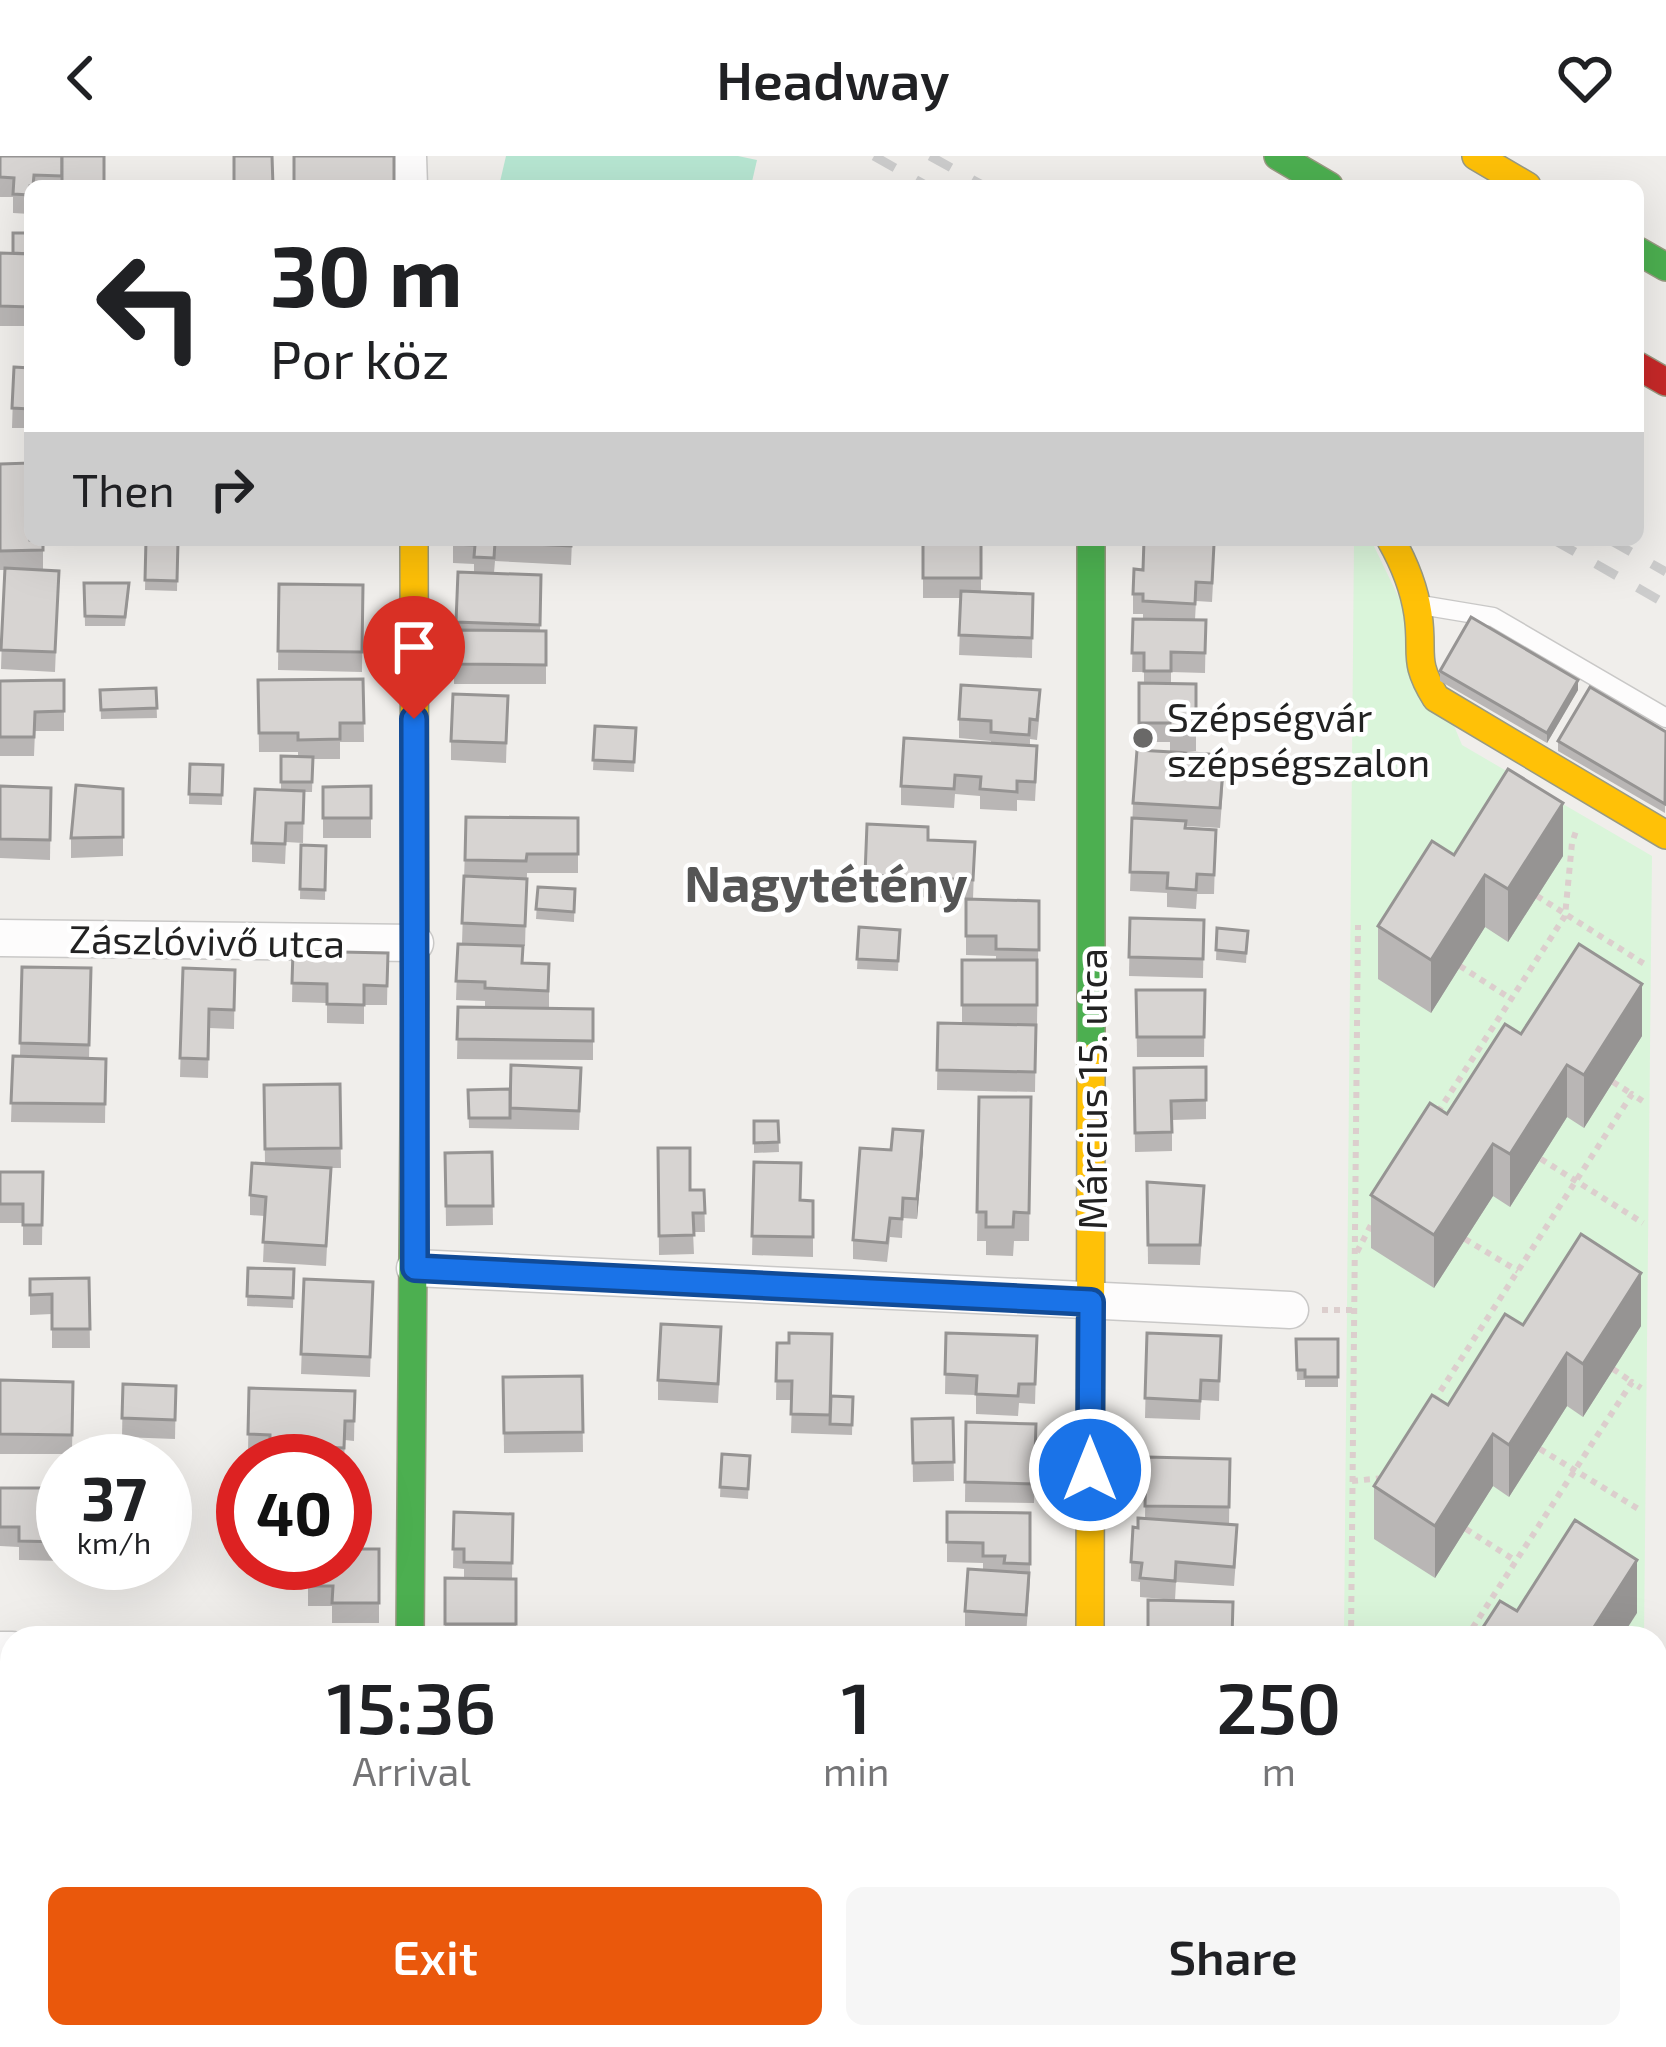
<!DOCTYPE html>
<meta charset="utf-8">
<style>
body{margin:0;font-family:"Exo 2",sans-serif;background:#f6f6f6;color:#202124;height:100vh;display:flex;flex-direction:column;font-size:45px;white-space:nowrap}
*{box-sizing:border-box;margin:0}
p{font-size:39px;color:#757577}
.icon{flex:none;width:66px;height:66px;fill:none;stroke:currentColor;stroke-width:2;stroke-linecap:round;stroke-linejoin:round}
.map{position:relative;flex:1;overflow:hidden}
.side{position:absolute;left:0px;top:1470px;width:1668px;height:423px;display:flex;flex-direction:column;background:#fff;border-radius:36px 36px 0 0;box-shadow:0 12px 48px #0002}
.side>*{flex:none}
.guide{position:absolute;left:24px;top:24px;width:1620px;height:366px;border-radius:18px;box-shadow:0 12px 48px #0002;background:#fff;color:#202124;overflow:hidden}
.speed{position:absolute;left:36px;top:1278px;display:flex;gap:24px;font-size:60px;font-weight:700;text-align:center}
.speed>*{display:grid;place-content:center;width:156px;height:156px;border-radius:50%;background:#fff;box-shadow:0 12px 48px #0002;line-height:1}
.speed small{font-size:30px;font-weight:400}
.speed .limit{border:18px solid #d22;background:#fff;color:#111}
.pin{position:absolute;display:grid;place-items:center;width:102px;height:102px;color:#fff;margin:-123px -51px;border-radius:50% 50% 50% 0;rotate:-45deg;box-shadow:0 0 12px #0007}
.pin .icon{rotate:45deg}
.me{position:absolute;width:132px;margin:-66px;rotate:0deg;stroke-linejoin:round;filter:drop-shadow(0 0 9px #0008)}
.turn{display:flex;align-items:center;gap:42px;height:252px;padding:0 48px;font-size:54px}
.turn .icon{width:156px;height:156px;stroke-width:2.5}
.turn b{display:block;font-size:84px;line-height:102px}
.then{display:flex;align-items:center;height:114px;padding:0 48px;background:#0003;gap:24px;font-size:45px}
.eta{display:flex;justify-content:space-evenly;align-items:center;height:204px;text-align:center}
.eta b{font-size:72px;font-weight:600;line-height:84px}
.primary-button{display:flex;gap:24px;margin-top:auto;padding:24px 48px}
.primary-button a{flex:1;height:138px;border-radius:18px;background:#ea580c;color:#fff;font-size:48px;font-weight:600;line-height:138px;text-align:center}
.primary-button a+a{background:#f6f6f6;color:#202124}
header{display:flex;justify-content:space-between;align-items:center;height:156px;padding:0 48px;background:#fff;font-size:54px;font-weight:600}
.map>svg:first-child{display:block}
.park{fill:#daf5da}
.pitch{fill:#b7e6d2}
.lines{fill:none;stroke-linecap:round;stroke-linejoin:round}
.lane-casing{stroke:#c9c8c7;stroke-width:21}
.street-casing{stroke:#c9c8c7;stroke-width:39}
.fast-casing{stroke:#999a82;stroke-width:30}
.slow-casing{stroke:#999a82;stroke-width:30}
.jam-casing{stroke:#999a82;stroke-width:30}
.path{stroke:#dccecd;stroke-width:6;stroke-dasharray:6 6;stroke-linecap:butt}
.lane{stroke:#fdfcfc;stroke-width:18}
.street{stroke:#fdfcfc;stroke-width:36}
.fast{stroke:#4caf50;stroke-width:27}
.slow{stroke:#ffc107;stroke-width:27}
.jam{stroke:#c62828;stroke-width:27}
.rail{stroke:#ccc;stroke-width:9;stroke-dasharray:24 24;stroke-linecap:butt}
.wall{fill:#b9b6b5}
.shaded-wall{fill:#969493}
.building{fill:#d7d4d2;stroke:#969493;stroke-width:3}
.route-casing{stroke:#114b97;stroke-width:30}
.route{stroke:#1a73e8;stroke-width:21}
.poi-dot{fill:#6a6968;stroke:#fff;stroke-width:4.5}
.labels{text-anchor:middle;dominant-baseline:central;stroke-width:9;stroke-linejoin:round;paint-order:stroke}
.poi-label{font-size:39px;fill:#222;stroke:#fff;text-anchor:start}
.street-label{font-size:39px;fill:#222;stroke:#fff}
.district-label{font-size:51px;font-weight:bold;fill:#555;stroke:#fff}
</style>
<header><svg class="icon" aria-label="back" viewBox="0 0 24 24"><path d="M15 5l-7 7 7 7"/></svg>Headway<svg class="icon" aria-label="heart" viewBox="0 0 24 24"><path d="M12 20l-8-8c-3-5 5-10 8-4 3-6 11-1 8 4z"/></svg></header>
<div class="map">
<svg width="1666" height="1891" viewBox="0 0 1666 1891">
<rect width="100%" height="100%" fill="#f0eeeb"/>
<g class="park">
<path d="M1354,384H1371L1413,471L1462,589L1652,700L1644,1482H1344Z"/>
<rect x="1340" y="1881" width="300" height="10"/>
</g>
<path class="pitch" d="M506,0H738L757,4L751,30H499Z"/>
<g class="lines">
<defs>
<path id="lane" d="M1421,449L1493,461L1666,562"/>
<g id="street">
<path d="M408,0L409,30"/>
<path d="M0,782L415,787"/>
<path d="M415,1112L1290,1154"/>
<path d="M0,1494H12"/>
<path d="M409,1891V1881"/>
<path d="M1088,1891V1881"/>
</g>
<g id="fast">
<path d="M1278,0L1329,30"/>
<path d="M1638,95L1666,111"/>
<path d="M1091,902V384"/>
<path d="M410,1482L415,843"/>
</g>
<g id="slow">
<path d="M1476,0L1527,30"/>
<path d="M414,384L415,843"/>
<path d="M1391,384C1404,407 1414,431 1418,458C1424,500 1412,503 1436,542L1666,679"/>
<path d="M1090,1482L1091,902"/>
</g>
<path id="jam" d="M1638,210L1666,226"/>
</defs>
<use href="#lane" class="lane-casing"/>
<use href="#street" class="street-casing"/>
<use href="#fast" class="fast-casing"/>
<use href="#slow" class="slow-casing"/>
<use href="#jam" class="jam-casing"/>
<g class="path">
<path d="M1537,740L1646,809"/>
<path d="M1460,810L1511,843"/>
<path d="M1613,926L1632,938"/>
<path d="M1438,956L1565,760L1572,687L1577,672"/>
<path d="M1541,1003L1643,1067"/>
<path d="M1465,1083L1518,1115"/>
<path d="M1357,1096L1373,1065"/>
<path d="M1322,1154H1354"/>
<path d="M1613,1213L1632,1226"/>
<path d="M1434,1245L1632,938L1644,946"/>
<path d="M1540,1293L1640,1354"/>
<path d="M1352,1325L1384,1322"/>
<path d="M1466,1373L1516,1405"/>
<path d="M1351,1482L1358,769"/>
<path d="M1466,1482L1632,1226L1641,1232"/>
<path d="M1560,1881L1576,1891"/>
</g>
<use href="#lane" class="lane"/>
<use href="#street" class="street"/>
<use href="#fast" class="fast"/>
<use href="#slow" class="slow"/>
<use href="#jam" class="jam"/>
<g class="rail">
<path d="M874,0L927,30"/>
<path d="M930,0L984,30"/>
<path d="M1554,384L1666,448"/>
<path d="M1610,384L1666,416"/>
</g>
</g>
<g class="wall">
<path d="M0,0L104,30H30V58L13,57V41H0Z"/>
<path d="M30,77V170H0V97H13Z"/>
<path d="M14,211L30,212V272H12Z"/>
<path d="M0,308L43,384V413L59,415L55,516L1,513L4,414H0Z"/>
<rect x="93" y="384" width="24" height="4"/>
<path d="M146,384L178,385L177,435L145,434Z"/>
<path d="M323,384H377V389L323,387Z"/>
<path d="M453,384H572L571,409L495,405L494,417L541,419L540,475H546V528H454V474H456L458,416L474,417V408L453,407Z"/>
<path d="M923,384H981V436L1033,438L1032,502L959,499L961,442H923Z"/>
<path d="M1155,384H1214V387Z"/>
<path d="M1214,408L1212,446L1196,445L1195,464H1206L1205,517L1171,516V527L1196,528V595H1170V586H1139V527H1144V516H1132L1133,463H1143V458H1133V438L1143,414Z"/>
<path d="M84,427L129,437L125,470H85Z"/>
<path d="M279,428L363,429L362,516L278,514Z"/>
<path d="M1440,515L1578,534L1547,587L1440,525Z"/>
<path d="M363,523L364,586H340V603H313L312,636H304L303,687L286,686L285,708L252,706V687L281,634V600L298,601V596H259L258,524Z"/>
<path d="M64,524V575H35L34,600H0V525Z"/>
<path d="M156,532L157,562L101,563L100,534Z"/>
<path d="M508,540L506,607L451,604V585Z"/>
<path d="M1040,554L1037,584L1030,583V589L1037,609L1035,645L1017,644V655L980,653V640L955,638L954,652L901,649V630L991,587V585L959,582V563Z"/>
<path d="M595,570L636,572L634,616L593,614Z"/>
<path d="M1666,576L1665,657L1558,595V585Z"/>
<path d="M190,608L223,609L222,649L189,648Z"/>
<path d="M1224,619L1220,672L1186,670V672L1216,674L1214,738H1197L1196,753L1167,751V737L1130,735L1133,647Z"/>
<path d="M0,630L51,632L50,704L0,702Z"/>
<path d="M371,630V682H323V631Z"/>
<path d="M123,633V700L71,702V682Z"/>
<path d="M466,661L578,662V717H527L525,790L462,787Z"/>
<path d="M928,684L975,686L973,743L1039,745L1037,868H1014L1036,869L1035,936L937,934L938,867H962V804H996V800L966,799V743L865,739V719Z"/>
<path d="M301,689L326,690L325,744L300,743Z"/>
<path d="M1454,699L1563,700L1508,786L1485,771L1431,857L1378,823V770Z"/>
<path d="M538,731L575,733L574,766L536,763Z"/>
<path d="M1130,762L1204,764L1203,822L1129,820Z"/>
<path d="M859,771L900,774L898,815L857,813Z"/>
<path d="M1217,772L1248,775L1246,807L1216,804Z"/>
<path d="M458,788L523,807L549,808V852L593,853V904L457,903L458,851H485V845L456,844Z"/>
<path d="M293,795L388,797L387,849H364V868L327,867V847L292,846Z"/>
<path d="M22,811L91,812L89,903H106L105,967L11,966L13,900H20Z"/>
<path d="M183,812L235,814L234,873L209,872L208,922L180,921Z"/>
<path d="M1136,834H1205L1204,901H1137Z"/>
<path d="M1521,878L1642,880L1584,972L1567,961L1510,1051L1493,1040L1434,1132L1371,1092V1039Z"/>
<path d="M511,909L581,932L579,974L469,972L468,934L510,933Z"/>
<path d="M1206,911V963L1172,964V995L1135,996L1134,912Z"/>
<path d="M340,928L341,1012H331L326,1110L263,1106L265,1060L250,1059V1039L265,1008L264,929Z"/>
<path d="M979,941H1031L1029,1085H1014L1013,1100L986,1099V1085H977Z"/>
<path d="M754,965H778L779,996L754,997Z"/>
<path d="M658,992L690,1034H704L705,1076H693L694,1098L659,1099Z"/>
<path d="M923,995L917,1063L903,1062L902,1082L890,1081L887,1106L853,1103V1084Z"/>
<path d="M492,996L493,1069L446,1070L445,997Z"/>
<path d="M754,1006L800,1044L813,1045V1101L752,1099Z"/>
<path d="M0,1016H43L42,1089H23V1067H0Z"/>
<path d="M1147,1026L1204,1050L1200,1109L1148,1108Z"/>
<path d="M248,1112L294,1113L293,1152L247,1150Z"/>
<path d="M89,1122L90,1192H52V1158L30,1159V1123Z"/>
<path d="M304,1123L373,1126L370,1221L301,1218Z"/>
<path d="M1523,1169L1641,1170L1583,1261L1567,1250L1509,1341L1493,1330L1435,1422L1374,1383V1330Z"/>
<path d="M946,1177L1037,1180L1035,1248L1019,1247L1018,1260L976,1258V1239L945,1238Z"/>
<path d="M1147,1177L1221,1180L1219,1245L1201,1244L1200,1264L1145,1262Z"/>
<path d="M1296,1183H1338V1231H1305V1224H1297Z"/>
<path d="M777,1187L831,1240L853,1241L852,1279L791,1277L792,1244H776Z"/>
<path d="M721,1191L718,1247L658,1244V1224Z"/>
<path d="M582,1220L583,1296L504,1297L503,1221Z"/>
<path d="M0,1224L73,1226L72,1298H0Z"/>
<path d="M123,1228L176,1230L175,1283L122,1281Z"/>
<path d="M249,1232L355,1235L354,1285L345,1284L344,1305H270V1298H248Z"/>
<path d="M953,1262L954,1325L913,1326L912,1263Z"/>
<path d="M966,1266L1036,1268L1034,1347L965,1346Z"/>
<path d="M722,1298L750,1300L748,1343L720,1341Z"/>
<path d="M1146,1301L1230,1303L1229,1369L1237,1389L1234,1430L1176,1426L1175,1444L1140,1441V1426L1131,1425V1406L1138,1372L1145,1362Z"/>
<path d="M0,1332H63V1405L19,1404V1391L0,1390Z"/>
<path d="M454,1356L513,1358L512,1423H516V1482H445V1422H464V1413L453,1412Z"/>
<path d="M947,1356L1030,1357V1427L1026,1479L965,1474V1455L983,1414V1407L947,1406Z"/>
<path d="M379,1393V1467H332V1450H308V1407Z"/>
<path d="M0,1540L12,1541V1647H0Z"/>
<rect x="293" y="1881" width="73" height="10"/>
<path d="M929,1881H1014L1013,1891H929Z"/>
<path d="M1380,1881H1523L1517,1891H1374Z"/>
</g>
<g class="shaded-wall">
<path d="M1578,524V534L1547,587V577Z"/>
<path d="M1563,647V700L1508,786V733Z"/>
<path d="M1485,719V771L1431,857V804Z"/>
<path d="M1642,828V880L1584,972V919Z"/>
<path d="M1567,909V961L1510,1051V998Z"/>
<path d="M923,975V995L917,1063V1043Z"/>
<path d="M1493,988V1040L1434,1132V1079Z"/>
<path d="M1641,1117V1170L1583,1261V1208Z"/>
<path d="M1567,1197V1250L1509,1341V1289Z"/>
<path d="M1493,1278V1330L1435,1422V1370Z"/>
<path d="M1637,1404V1457L1621,1482H1587Z"/>
<path d="M1467,1881H1485V1891H1461Z"/>
<path d="M1501,1881H1523L1517,1891H1501Z"/>
</g>
<g class="building">
<path d="M0,0H62V20L34,19L33,30H30V39L13,38L14,22L0,21Z"/>
<rect x="62" y="0" width="42" height="30"/>
<path d="M234,0H272L273,30H234Z"/>
<rect x="294" y="0" width="100" height="30"/>
<path d="M13,77H30V98L13,97Z"/>
<path d="M0,97L30,98V151L0,150Z"/>
<path d="M14,211L30,212V253L12,252Z"/>
<path d="M30,307V384H43V394L0,395V308Z"/>
<path d="M146,384L178,385L177,425L145,424Z"/>
<path d="M453,384H571V390L495,386L494,402L474,401L475,389L453,388Z"/>
<rect x="923" y="384" width="58" height="38"/>
<path d="M1144,384L1214,388L1212,427L1196,426L1195,448L1143,445V438H1133L1134,413L1143,414Z"/>
<path d="M5,412L59,415L55,496L1,494Z"/>
<path d="M458,416L541,419L540,469L456,466Z"/>
<path d="M84,427H129L125,461L85,460Z"/>
<path d="M279,428L363,429L362,496L278,495Z"/>
<path d="M961,435L1033,438L1032,482L959,479Z"/>
<path d="M1471,461L1578,524L1547,577L1440,515Z"/>
<path d="M1133,463L1206,464L1205,497L1171,496V515H1144V497H1132Z"/>
<path d="M454,474L546,475V509L454,508Z"/>
<path d="M363,523L364,567H340V583L298,584V577H259L258,524Z"/>
<path d="M64,524V555L35,556L34,581H0V525Z"/>
<path d="M1139,527L1196,528V575H1170V567H1139Z"/>
<path d="M961,529L1040,534L1037,564L1030,563L1029,579L991,576V565L959,563Z"/>
<path d="M1590,531L1666,576L1665,648L1558,585Z"/>
<path d="M156,532L157,552L101,554L100,534Z"/>
<path d="M453,538L508,540L506,587L451,585Z"/>
<path d="M595,570L636,572L634,606L593,604Z"/>
<path d="M904,582L1037,590L1035,626L1017,625V636L980,633L981,621L955,619L954,633L901,630Z"/>
<path d="M1137,594L1224,599L1220,652L1133,647Z"/>
<path d="M281,600L313,601L312,626H281Z"/>
<path d="M190,608L223,609L222,639L189,638Z"/>
<path d="M1508,613L1563,647L1508,733L1485,719L1431,804L1378,770L1432,685L1454,699Z"/>
<path d="M76,629L123,633V681L71,682Z"/>
<path d="M0,630L51,632L50,684L0,683Z"/>
<path d="M371,630V662H323V631Z"/>
<path d="M255,633L304,635L303,667H286L285,688L252,687Z"/>
<path d="M466,661L578,662V698H527L526,705L465,704Z"/>
<path d="M1132,662L1186,665L1185,672L1216,674L1214,719L1197,718L1196,734L1167,732L1168,717L1130,716Z"/>
<path d="M867,668L928,671V684L975,686L973,724L865,719Z"/>
<path d="M301,689L326,690L325,734L300,733Z"/>
<path d="M464,720L527,723L525,770L462,767Z"/>
<path d="M538,731L575,733L574,756L536,753Z"/>
<path d="M966,743L1039,745V794L996,793V780H966Z"/>
<path d="M1130,762L1204,764L1203,803L1129,801Z"/>
<path d="M859,771L900,774L898,805L857,803Z"/>
<path d="M1217,772L1248,775L1246,797L1216,794Z"/>
<path d="M458,788L523,790L522,807L549,808L548,835L485,832V826L456,825Z"/>
<path d="M1579,788L1642,828L1584,919L1567,909L1510,998L1493,988L1434,1079L1371,1039L1430,947L1447,958L1505,868L1521,878Z"/>
<path d="M293,795L388,797L387,830L364,829V849L327,848V828L292,827Z"/>
<rect x="962" y="804" width="75" height="45"/>
<path d="M22,811L91,812L89,889L20,887Z"/>
<path d="M183,812L235,814L234,854L209,853L208,903L180,902Z"/>
<path d="M1136,834H1205L1204,881H1137Z"/>
<path d="M458,851L593,853V885L457,883Z"/>
<path d="M938,867L1036,869L1035,916L937,914Z"/>
<path d="M13,900L106,903L105,948L11,947Z"/>
<path d="M511,909L581,912L579,955L510,952Z"/>
<path d="M1206,911V944L1171,945L1172,976L1135,977L1134,912Z"/>
<path d="M340,928L341,992L265,993L264,929Z"/>
<path d="M510,933V962H469L468,934Z"/>
<path d="M979,941H1031L1029,1057L1014,1056L1013,1071H986V1056H977Z"/>
<path d="M754,965H778L779,986L754,987Z"/>
<path d="M893,973L923,975L917,1043L903,1042L902,1063L890,1062L887,1087L853,1084L860,992L891,994Z"/>
<path d="M658,992H690V1034H704L705,1057H693L694,1079L659,1080Z"/>
<path d="M492,996L493,1050H446L445,997Z"/>
<path d="M754,1006L801,1007L800,1044L813,1045V1081L752,1080Z"/>
<path d="M252,1007L331,1012L326,1090L263,1086L266,1041L250,1039Z"/>
<path d="M0,1016H43L42,1069H23V1048H0Z"/>
<path d="M1147,1026L1204,1030L1200,1089H1148Z"/>
<path d="M1581,1078L1641,1117L1583,1208L1567,1197L1509,1289L1493,1278L1435,1370L1374,1330L1432,1239L1448,1249L1505,1158L1523,1169Z"/>
<path d="M248,1112L294,1113L293,1142L247,1140Z"/>
<path d="M89,1122L90,1173H52V1138L30,1139V1123Z"/>
<path d="M304,1123L373,1126L370,1201L301,1198Z"/>
<path d="M661,1168L721,1171L718,1228L658,1224Z"/>
<path d="M789,1177L832,1178L830,1259L791,1258L792,1225H776L777,1187H789Z"/>
<path d="M946,1177L1037,1180L1035,1228H1019L1018,1240L976,1238L977,1220L945,1218Z"/>
<path d="M1147,1177L1221,1180L1219,1225L1201,1224L1200,1245L1145,1242Z"/>
<path d="M1296,1183H1338V1221H1305V1214H1297Z"/>
<path d="M582,1220L583,1276L504,1277L503,1221Z"/>
<path d="M0,1224L73,1226L72,1279L0,1278Z"/>
<path d="M123,1228L176,1230L175,1264L122,1262Z"/>
<path d="M249,1232L355,1235L354,1265H345L344,1292L270,1289V1279L248,1278Z"/>
<path d="M831,1240L853,1241L852,1269L830,1268Z"/>
<path d="M953,1262L954,1306L913,1307L912,1263Z"/>
<path d="M966,1266L1036,1268L1034,1328L965,1326Z"/>
<path d="M722,1298L750,1300L748,1333L720,1331Z"/>
<path d="M1146,1301L1230,1303L1229,1351L1145,1350Z"/>
<path d="M0,1332H63V1386L19,1385V1371H0Z"/>
<path d="M454,1356L513,1358L512,1407L464,1406V1393H453Z"/>
<path d="M947,1356L1030,1357V1408L1004,1407L1005,1400H983V1387L947,1386Z"/>
<path d="M1138,1362L1237,1369L1234,1411L1176,1406L1175,1425L1140,1422L1142,1407L1131,1406L1133,1371L1138,1372Z"/>
<path d="M1575,1364L1637,1404L1587,1482H1476L1500,1445L1517,1455Z"/>
<path d="M345,1393H379V1447H332L333,1430H308V1407H345Z"/>
<path d="M968,1413L1029,1417L1026,1459L965,1455Z"/>
<path d="M445,1422L516,1423V1468H445Z"/>
<path d="M1148,1444L1233,1446L1232,1482H1148Z"/>
<path d="M935,1476L1052,1481V1482H934Z"/>
<path d="M0,1540L12,1541V1628H0Z"/>
<path d="M87,1881H138L137,1891H87Z"/>
<path d="M293,1881H321L320,1891H293Z"/>
<rect x="458" y="1881" width="129" height="10"/>
<path d="M968,1881H1005V1891H967Z"/>
<path d="M1148,1881L1206,1882L1205,1891H1148Z"/>
<path d="M1380,1881H1467L1461,1891H1374Z"/>
</g>
<g class="lines">
<defs>
<path id="route" d="M414,563L415,1112L1091,1146L1090,1314"/>
</defs>
<use href="#route" class="route-casing"/>
<use href="#route" class="route"/>
</g>
<circle class="poi-dot" cx="1143" cy="582" r="12"/>
<g class="labels">
<g class="poi-label">
<text x="1167" y="560">Szépségvár<tspan x="1167" dy="45">szépségszalon</tspan></text>
</g>
<g class="street-label">
<text transform="translate(207 784) rotate(1)">Zászlóvivő utca</text>
<text transform="translate(1091 933) rotate(-90)">Március 15. utca</text>
</g>
<g class="district-label">
<text x="826" y="725">Nagytétény</text>
</g>
</g>
</svg>
<div class="speed"><div>37<small>km/h</small></div><div class="limit">40</div></div>
<div class="pin" style="left:414px;top:563px;background:#d93025"><svg class="icon" aria-label="arrive" viewBox="0 0 24 24"><path d="M6 21V4h12l-3 4 3 4H6"/></svg></div>
<svg class="me" style="left:1090px;top:1314px" viewBox="-20 -20 40 40"><circle r="17" fill="#1a73e8" stroke="#fff" stroke-width="3"/><path d="M0-11L8 9 0 5-8 9z" fill="#fff"/></svg>
<div class="guide">
<div class="turn"><svg class="icon" aria-label="left" viewBox="0 0 24 24"><path d="M17 20v-9H6M10 6l-5 5 5 5"/></svg><div><b>30 m</b>Por köz</div></div>
<div class="then">Then<svg class="icon" aria-label="right" viewBox="0 0 24 24"><path d="M7 20v-9h11M14 6l5 5-5 5"/></svg></div>
</div>
<section class="side">
<div class="eta">
<div><b>15:36</b><p>Arrival</p></div>
<div><b>1</b><p>min</p></div>
<div><b>250</b><p>m</p></div>
</div>
<div class="primary-button"><a>Exit</a><a>Share</a></div>
</section>
</div>
